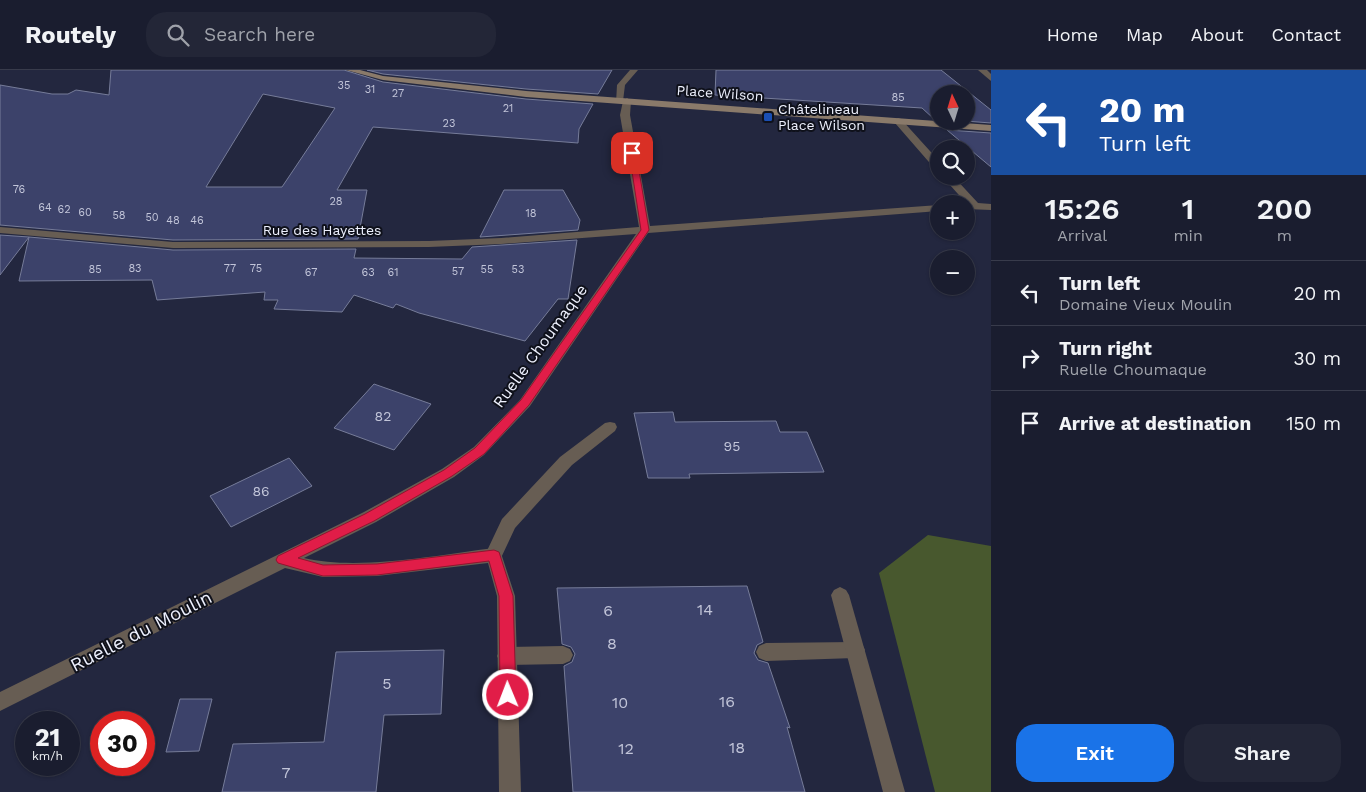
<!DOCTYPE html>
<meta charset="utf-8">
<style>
body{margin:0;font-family:"Work Sans",sans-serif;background:#232637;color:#f1f3f6;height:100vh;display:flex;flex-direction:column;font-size:19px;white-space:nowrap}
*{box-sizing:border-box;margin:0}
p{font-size:16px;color:#9fa2aa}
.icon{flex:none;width:28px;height:28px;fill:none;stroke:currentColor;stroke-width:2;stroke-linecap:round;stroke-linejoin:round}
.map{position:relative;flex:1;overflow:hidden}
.sheet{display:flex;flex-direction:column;background:#1a1d2f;width:375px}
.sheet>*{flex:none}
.hud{background:#1a4fa0;color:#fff;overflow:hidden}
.needle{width:32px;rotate:356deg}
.buttons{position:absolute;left:930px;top:15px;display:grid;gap:10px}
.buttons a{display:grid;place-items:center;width:45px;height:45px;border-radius:50%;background:#1a1d2f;box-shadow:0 1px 4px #0004,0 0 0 1px #383b4b;font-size:25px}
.speed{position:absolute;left:15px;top:641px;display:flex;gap:10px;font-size:25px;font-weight:700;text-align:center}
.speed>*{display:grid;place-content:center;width:65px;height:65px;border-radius:50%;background:#1a1d2f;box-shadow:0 1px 4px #0004,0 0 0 1px #383b4b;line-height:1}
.speed small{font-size:12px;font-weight:400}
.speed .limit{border:8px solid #d22;background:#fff;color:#111}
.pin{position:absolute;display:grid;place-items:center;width:42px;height:42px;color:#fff;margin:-21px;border-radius:10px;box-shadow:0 2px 8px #0006}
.me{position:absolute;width:55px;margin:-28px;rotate:359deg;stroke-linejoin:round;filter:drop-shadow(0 0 4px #0008)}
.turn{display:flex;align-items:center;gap:18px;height:105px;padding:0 25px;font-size:22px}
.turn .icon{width:65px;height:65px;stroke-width:2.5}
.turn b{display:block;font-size:35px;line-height:42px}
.eta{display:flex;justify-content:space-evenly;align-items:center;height:85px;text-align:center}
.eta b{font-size:30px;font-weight:600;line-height:35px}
.primary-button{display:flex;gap:10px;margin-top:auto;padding:10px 25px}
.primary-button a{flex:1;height:58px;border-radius:20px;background:#1a73e8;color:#fff;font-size:20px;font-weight:600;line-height:58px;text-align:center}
.primary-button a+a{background:#232637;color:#f1f3f6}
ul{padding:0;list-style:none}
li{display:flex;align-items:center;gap:15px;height:65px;padding:0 25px;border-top:1px solid #383b4b}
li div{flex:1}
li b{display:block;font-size:19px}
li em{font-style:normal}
header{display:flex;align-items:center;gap:30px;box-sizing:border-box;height:70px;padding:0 25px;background:#1a1d2f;border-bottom:1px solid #383b4b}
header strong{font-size:24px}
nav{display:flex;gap:28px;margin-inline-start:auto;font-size:18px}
.search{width:350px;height:45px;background:#232637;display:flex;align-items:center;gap:12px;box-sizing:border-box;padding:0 18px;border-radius:20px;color:#9fa2aa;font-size:19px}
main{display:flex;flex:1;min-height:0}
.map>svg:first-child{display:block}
.forest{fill:#48582e}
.building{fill:#3c426a;stroke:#767c99;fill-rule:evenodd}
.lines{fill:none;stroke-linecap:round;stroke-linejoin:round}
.lane{fill:#675d53;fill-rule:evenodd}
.street{fill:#675d53;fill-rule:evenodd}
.secondary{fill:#8a7a6a;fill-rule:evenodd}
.route{fill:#e11d48;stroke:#92132f}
.transit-dot{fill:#1a4fb4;stroke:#0f111b;stroke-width:2}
.labels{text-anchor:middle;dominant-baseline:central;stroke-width:4;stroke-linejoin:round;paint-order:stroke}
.far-number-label{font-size:11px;fill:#c2c5d9}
.far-street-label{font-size:14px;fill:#eef1fe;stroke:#0f111b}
.far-poi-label{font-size:14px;fill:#eef1fe;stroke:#0f111b;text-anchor:start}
.number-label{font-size:14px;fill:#c2c5d9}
.street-label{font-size:16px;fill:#eef1fe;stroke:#0f111b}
.near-number-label{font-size:16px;fill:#c2c5d9}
.near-street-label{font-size:19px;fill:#eef1fe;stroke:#0f111b}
</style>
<header>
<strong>Routely</strong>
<div class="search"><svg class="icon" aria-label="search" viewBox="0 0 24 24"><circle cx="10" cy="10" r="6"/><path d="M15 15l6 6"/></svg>Search here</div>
<nav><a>Home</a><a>Map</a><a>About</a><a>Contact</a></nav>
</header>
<main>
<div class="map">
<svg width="991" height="722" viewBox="0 0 991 722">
<rect width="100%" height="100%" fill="#23273f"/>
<path class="forest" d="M928,465L991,476V722H935L879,503Z"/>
<g class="building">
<path d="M111,0H344L383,12L526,29L593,34L579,59L578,73L373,57L337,120H367L358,169L173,170L0,155V15L52,24H68L76,20L109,25ZM263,24L335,38L282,117H206Z"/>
<path d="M367,0H612L598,24L526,19L383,4Z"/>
<path d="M716,0H941L991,40V53L965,51L966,24H939V49H934L922,38L715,25Z"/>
<path d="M947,60L991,63V97Z"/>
<path d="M504,120H563L580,150L578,160L480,167Z"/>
<path d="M0,165L29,167L0,205Z"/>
<path d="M29,167L173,180L356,179L354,188L462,189L472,177L577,170L568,229H558L525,271L419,243L396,234L393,238L354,225L342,242L274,239L278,230H264L265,222L157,230L152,210L19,211Z"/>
<path d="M374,314L431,334L394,380L334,358Z"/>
<path d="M673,342L675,352L776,351L780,362H807L824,402L689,404L690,408H648L634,343Z"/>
<path d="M289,388L312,416L231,457L210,426Z"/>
<path d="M747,516L763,572L757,575L754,583L758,590L768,593L790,658L787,657L805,722H573L564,596L572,592L575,584L571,577L562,574L557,518Z"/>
<path d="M444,580L441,644L384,645L376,722H222L233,674L324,672L336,582Z"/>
<path d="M180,629H212L199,681L166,682Z"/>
</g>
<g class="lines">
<g class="lane">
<path d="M630,0H638L625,15L623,31L616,33L617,15Z"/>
<path d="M610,352L615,353L617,357L615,361L572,395L515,458L500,490L494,492L488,490L485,485L502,449L560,387L605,353Z"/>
<path d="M855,572L862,574L865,580L862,586L855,588L766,591L759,588L756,582L759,576L766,573Z"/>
<path d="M563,576L570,579L573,585L570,591L563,594L507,595L500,592L497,586L500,580L507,577Z"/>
</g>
<g class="street">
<path d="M978,0H987L991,4V11Z"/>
<path d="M627,28L631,31L630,45L650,156L939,135V141L648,163L530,336L484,385L454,407L376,452L304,488C358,501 438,485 494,478L500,480L515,526L521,722H499L497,526L488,493L377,506L323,507L285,498L0,641V622L364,442L442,399L474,377L520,330L636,164L501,174L429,177L173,178L0,163V157L173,172L429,171L501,168L639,157L620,45L623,31Z"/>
<path d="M898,48L901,49L939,91V100L935,99L895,53L893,51Z"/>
<path d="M942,106H953L978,133L991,134V140L966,139V134H962L966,133Z"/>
<path d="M840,517L846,520L849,525L905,722H883L831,525L834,520Z"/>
</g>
<path class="secondary" d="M346,0H360L383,6L526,21L991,55V61L526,27L383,10Z"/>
</g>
<path class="route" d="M629,82L636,83L649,160L529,335L484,384L452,406L374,451L298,488L323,495L377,494L494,480L499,482L513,526L516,625L513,630L508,632L503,630L500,625L499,526L489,491L377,505L323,506L278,493L276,490L278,486L365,444L444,400L475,378L521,330L641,160Z"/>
<rect class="transit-dot" x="763" y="42" width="10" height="10" rx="2.5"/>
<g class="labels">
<g class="far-number-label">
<text x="344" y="15">35</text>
<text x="370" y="19">31</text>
<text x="398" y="23">27</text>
<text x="898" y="27">85</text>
<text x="508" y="38">21</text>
<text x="449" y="53">23</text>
<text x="19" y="119">76</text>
<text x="336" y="131">28</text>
<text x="45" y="137">64</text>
<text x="64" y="139">62</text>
<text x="85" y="142">60</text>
<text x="531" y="143">18</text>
<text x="119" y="145">58</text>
<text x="152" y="147">50</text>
<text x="173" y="150">48</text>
<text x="197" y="150">46</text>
<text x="135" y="198">83</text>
<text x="230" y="198">77</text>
<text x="256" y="198">75</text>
<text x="95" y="199">85</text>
<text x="487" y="199">55</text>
<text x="518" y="199">53</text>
<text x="458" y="201">57</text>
<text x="311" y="202">67</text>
<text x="368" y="202">63</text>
<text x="393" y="202">61</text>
</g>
<g class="far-street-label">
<text transform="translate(720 23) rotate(4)">Place Wilson</text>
<text x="322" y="160">Rue des Hayettes</text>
</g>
<g class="far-poi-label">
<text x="778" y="39">Châtelineau<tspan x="778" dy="16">Place Wilson</tspan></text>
</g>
<g class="number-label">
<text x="383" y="346">82</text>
<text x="732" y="376">95</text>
<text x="261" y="421">86</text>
</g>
<g class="street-label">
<text transform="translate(540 276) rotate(-54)">Ruelle Choumaque</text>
</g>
<g class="near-number-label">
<text x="705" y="539">14</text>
<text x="608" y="540">6</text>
<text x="612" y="573">8</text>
<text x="387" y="613">5</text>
<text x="727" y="631">16</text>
<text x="620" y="632">10</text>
<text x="737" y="677">18</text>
<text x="626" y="678">12</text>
<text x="286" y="702">7</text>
</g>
<g class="near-street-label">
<text transform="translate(141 561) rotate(-27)">Ruelle du Moulin</text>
</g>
</g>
</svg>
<div class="buttons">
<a><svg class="needle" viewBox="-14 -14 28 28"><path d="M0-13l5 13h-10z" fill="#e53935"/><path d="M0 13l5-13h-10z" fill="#9fa2aa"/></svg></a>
<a><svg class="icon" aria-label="search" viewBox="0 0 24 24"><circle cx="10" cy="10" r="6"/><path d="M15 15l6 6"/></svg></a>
<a>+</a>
<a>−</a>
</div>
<div class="speed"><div>21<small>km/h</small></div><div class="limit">30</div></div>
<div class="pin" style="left:632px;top:83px;background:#d93025"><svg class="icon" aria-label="arrive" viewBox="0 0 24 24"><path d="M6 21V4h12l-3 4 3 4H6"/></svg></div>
<svg class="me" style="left:508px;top:625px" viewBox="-20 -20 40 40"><circle r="17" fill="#e11d48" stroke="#fff" stroke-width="3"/><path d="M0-11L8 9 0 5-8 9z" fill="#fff"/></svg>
</div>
<section class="sheet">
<div class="hud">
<div class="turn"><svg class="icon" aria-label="left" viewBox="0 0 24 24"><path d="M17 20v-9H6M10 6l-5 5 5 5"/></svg><div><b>20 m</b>Turn left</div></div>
</div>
<div class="eta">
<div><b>15:26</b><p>Arrival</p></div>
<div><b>1</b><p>min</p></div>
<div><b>200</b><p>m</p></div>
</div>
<ul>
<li><svg class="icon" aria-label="left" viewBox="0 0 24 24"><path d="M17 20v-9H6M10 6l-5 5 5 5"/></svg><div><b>Turn left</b><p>Domaine Vieux Moulin</p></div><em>20 m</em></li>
<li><svg class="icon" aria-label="right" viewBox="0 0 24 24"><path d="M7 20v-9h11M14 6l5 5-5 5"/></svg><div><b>Turn right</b><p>Ruelle Choumaque</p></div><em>30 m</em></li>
<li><svg class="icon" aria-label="arrive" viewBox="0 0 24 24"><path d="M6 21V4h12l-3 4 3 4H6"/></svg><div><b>Arrive at destination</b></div><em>150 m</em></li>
</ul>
<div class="primary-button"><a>Exit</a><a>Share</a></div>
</section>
</main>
